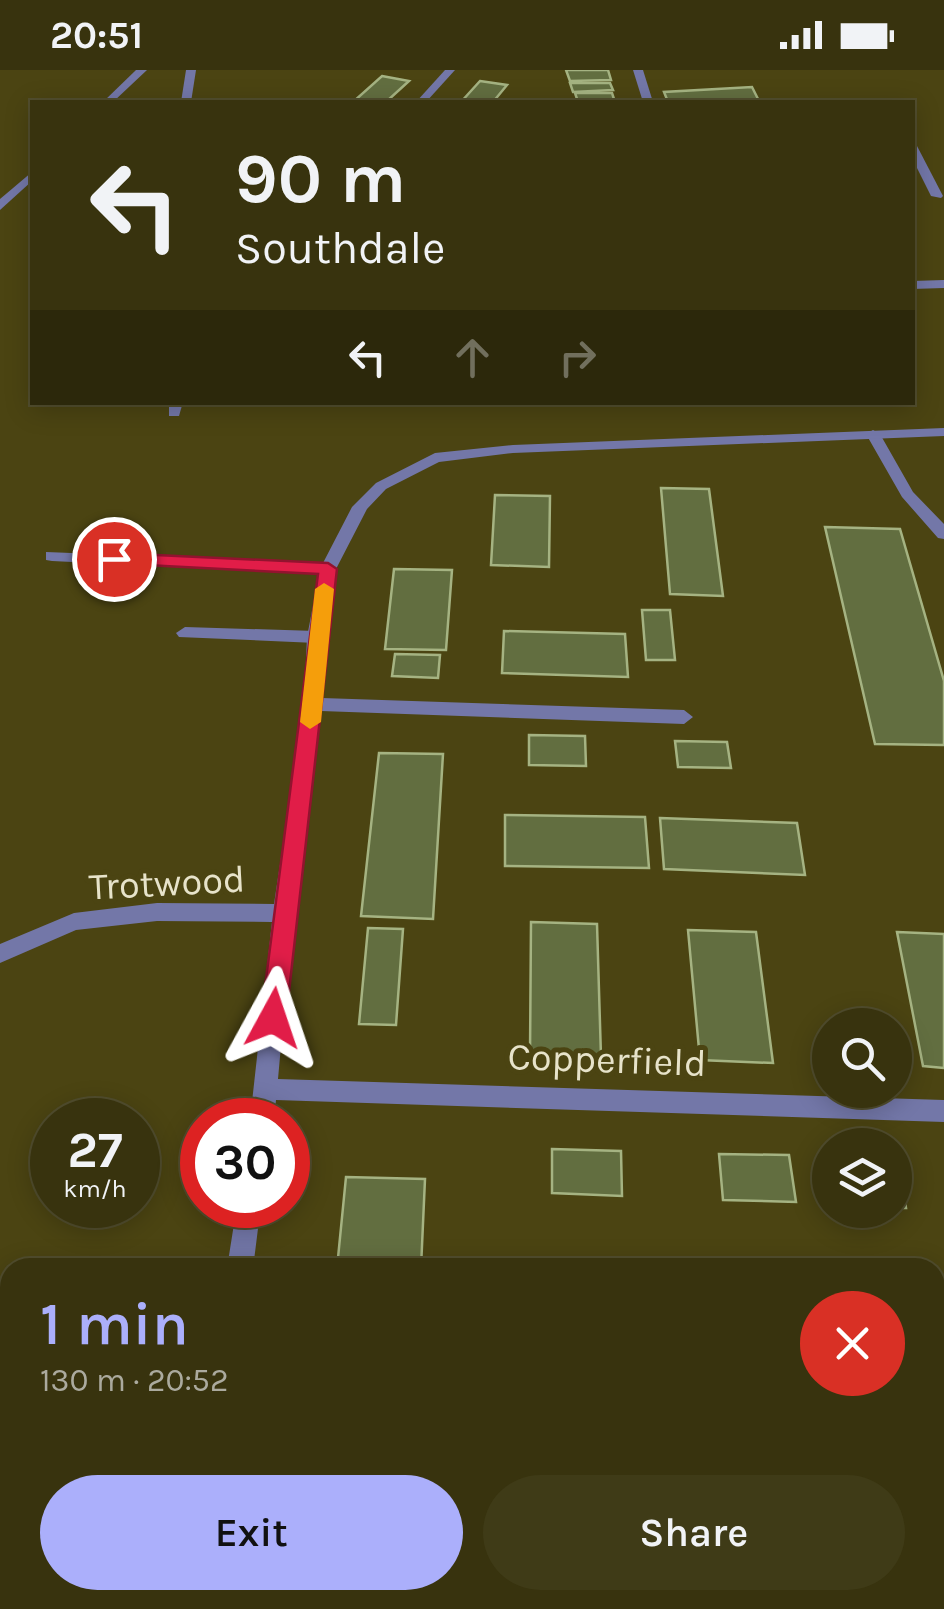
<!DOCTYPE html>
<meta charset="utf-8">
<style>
body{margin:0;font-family:Karla,sans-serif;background:#3f3b17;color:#f1f3f6;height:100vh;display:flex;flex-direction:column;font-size:38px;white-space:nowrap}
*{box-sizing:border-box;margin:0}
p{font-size:32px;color:#abaa9e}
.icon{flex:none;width:55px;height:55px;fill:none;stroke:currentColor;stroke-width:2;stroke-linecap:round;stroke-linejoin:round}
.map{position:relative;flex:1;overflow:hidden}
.panel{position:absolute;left:0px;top:1188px;width:945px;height:352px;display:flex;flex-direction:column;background:#38330e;border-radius:30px 30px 0 0;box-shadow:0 5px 25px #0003,0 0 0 2px #524e2e}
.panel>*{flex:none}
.top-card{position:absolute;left:30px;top:30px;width:885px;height:305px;border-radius:0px;box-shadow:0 5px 25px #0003,0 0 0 2px #524e2e;background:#38330e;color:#f1f3f6;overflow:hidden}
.controls{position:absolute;left:812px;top:938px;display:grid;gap:20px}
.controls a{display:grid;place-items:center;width:100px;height:100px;border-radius:50%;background:#38330e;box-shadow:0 5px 25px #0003,0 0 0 2px #524e2e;font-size:50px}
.speed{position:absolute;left:30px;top:1028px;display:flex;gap:20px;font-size:50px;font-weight:700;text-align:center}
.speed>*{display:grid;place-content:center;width:130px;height:130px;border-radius:50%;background:#38330e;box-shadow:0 5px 25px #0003,0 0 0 2px #524e2e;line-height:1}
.speed small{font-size:25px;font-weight:400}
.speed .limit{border:15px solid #d22;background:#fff;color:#111}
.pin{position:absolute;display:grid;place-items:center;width:85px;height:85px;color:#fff;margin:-42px;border:5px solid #fff;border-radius:50%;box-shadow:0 2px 10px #0007}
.me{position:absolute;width:110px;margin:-55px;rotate:5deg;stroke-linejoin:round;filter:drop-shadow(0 0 8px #0008)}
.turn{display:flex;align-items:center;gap:35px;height:210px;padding:0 40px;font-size:45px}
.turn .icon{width:130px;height:130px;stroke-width:2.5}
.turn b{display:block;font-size:70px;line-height:85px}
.lanes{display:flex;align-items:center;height:95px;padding:0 40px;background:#0003;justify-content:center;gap:50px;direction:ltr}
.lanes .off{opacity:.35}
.round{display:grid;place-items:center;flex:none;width:105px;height:105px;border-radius:52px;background:#3f3b17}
.summary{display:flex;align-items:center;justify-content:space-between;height:170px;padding:0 40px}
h1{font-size:60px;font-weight:600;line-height:75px;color:#abaffb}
.action{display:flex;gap:20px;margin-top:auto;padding:20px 40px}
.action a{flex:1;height:115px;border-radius:60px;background:#abaffb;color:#111;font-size:40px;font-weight:600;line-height:115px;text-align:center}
.action a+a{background:#3f3b17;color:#f1f3f6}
.status{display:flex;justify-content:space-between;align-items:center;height:70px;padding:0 50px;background:#38330e;direction:ltr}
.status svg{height:28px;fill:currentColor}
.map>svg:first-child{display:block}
.building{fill:#626e40;stroke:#a5b382;stroke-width:2.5}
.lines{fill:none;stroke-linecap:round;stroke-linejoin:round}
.service{fill:#7377a8;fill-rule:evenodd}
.minor{fill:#7377a8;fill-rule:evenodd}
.route{fill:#e11d48;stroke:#92132f;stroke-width:2.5}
.slow{fill:#f59e0b}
.labels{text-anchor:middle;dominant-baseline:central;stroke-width:10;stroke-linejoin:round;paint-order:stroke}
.street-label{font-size:38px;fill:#e7e3ca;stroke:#4b4412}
</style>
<div class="status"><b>20:51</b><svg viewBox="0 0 49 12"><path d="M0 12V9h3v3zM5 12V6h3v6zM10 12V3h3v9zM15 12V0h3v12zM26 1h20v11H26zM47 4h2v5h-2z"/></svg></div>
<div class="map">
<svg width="944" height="1539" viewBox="0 0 944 1539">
<rect width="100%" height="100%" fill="#4b4412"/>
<g class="building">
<path d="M566,0H608L611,10L570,11Z"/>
<path d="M382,6L409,11L386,32H353Z"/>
<path d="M480,11L507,15L493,32H461Z"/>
<path d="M570,13H610L613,20L573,22Z"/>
<path d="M752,17L759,31L668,32L664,22Z"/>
<path d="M575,23H612L615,32H578Z"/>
<path d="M661,418L709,419L723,526L670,524Z"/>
<path d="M495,425L550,426L549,497L491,495Z"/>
<path d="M825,457L900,459L944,611V675L875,674Z"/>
<path d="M394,499L452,500L446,580L385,579Z"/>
<path d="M642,540H670L675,590H646Z"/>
<path d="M504,561L625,564L628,607L502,603Z"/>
<path d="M395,584L440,585L438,608L392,606Z"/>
<path d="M529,665L585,666L586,696L529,695Z"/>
<path d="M675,671L727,672L731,698L678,697Z"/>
<path d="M379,683L443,684L433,849L361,846Z"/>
<path d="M505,745L645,747L649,798L505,796Z"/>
<path d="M660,748L797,753L805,805L664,799Z"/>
<path d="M531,852L597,854L601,987L530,985Z"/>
<path d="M368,858L403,859L396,955L359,954Z"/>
<path d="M688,860L756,862L773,993L700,990Z"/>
<path d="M897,862L944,864V998L923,996Z"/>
<path d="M552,1079L621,1081L622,1126L552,1123Z"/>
<path d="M719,1084L789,1085L796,1132L723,1130Z"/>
<path d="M895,1087H898L906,1138H895Z"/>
<path d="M346,1107L425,1109L421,1198H337Z"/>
<path d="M935,1224H944V1311L935,1310Z"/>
<path d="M312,1530H368L367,1539H311Z"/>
<rect x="532" y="1530" width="96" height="9"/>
<path d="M758,1530H848L850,1539H759Z"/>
</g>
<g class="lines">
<g class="service">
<path d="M136,0H147L113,32H103Z"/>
<path d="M32,102V111L0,140V129Z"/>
<path d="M873,360L880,364L913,422L944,454V469L938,468L902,427L866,364Z"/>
<path d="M185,557L316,561L325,567L316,573L179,567L176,563Z"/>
</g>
<g class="minor">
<path d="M186,0H196L191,32H181Z"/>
<path d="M445,0H455L426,32H416Z"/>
<path d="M633,0H643L653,32H643Z"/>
<path d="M912,73L917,76L943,126L941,128L931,126L912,88Z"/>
<path d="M944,210V218L912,219V211Z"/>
<path d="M169,332H183L179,346H169Z"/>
<path d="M944,358V366L513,383L439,392L386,419L367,439L336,499L325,567L322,628L684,640L693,647L684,654L321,641L293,843L278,1009L944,1030V1052L276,1030L274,1050H250L272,852L157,851L76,860L0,893V874L74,843L157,833L274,834L304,634L307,567L319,504L52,491L46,490V482L323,493L352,437L376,413L435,383L513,375Z"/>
<path d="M237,1135H261L253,1198H227Z"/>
<path d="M176,1530H206L205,1539H175Z"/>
</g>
</g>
<path class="route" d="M114,483L328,493L337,499L286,948L273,959L261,948L318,504L107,493V485Z"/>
<path class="slow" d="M324,513L334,519L321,652L310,659L300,652L315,519Z"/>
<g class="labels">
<g class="street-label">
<text transform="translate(167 813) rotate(-3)">Trotwood</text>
<text transform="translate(607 990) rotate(2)">Copperfield</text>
</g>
</g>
</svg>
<div class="controls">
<a><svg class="icon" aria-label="search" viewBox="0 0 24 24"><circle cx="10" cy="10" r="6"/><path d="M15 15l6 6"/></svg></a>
<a><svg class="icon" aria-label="layers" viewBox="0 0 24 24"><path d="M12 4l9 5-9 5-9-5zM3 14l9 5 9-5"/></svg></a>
</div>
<div class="speed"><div>27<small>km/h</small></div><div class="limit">30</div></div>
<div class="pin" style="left:114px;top:489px;background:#d93025"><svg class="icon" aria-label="arrive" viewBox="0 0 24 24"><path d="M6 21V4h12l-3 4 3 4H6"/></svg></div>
<svg class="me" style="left:273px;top:948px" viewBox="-20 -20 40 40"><path d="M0-17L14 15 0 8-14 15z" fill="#e11d48" stroke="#fff" stroke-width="4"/></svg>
<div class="top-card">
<div class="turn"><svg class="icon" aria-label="left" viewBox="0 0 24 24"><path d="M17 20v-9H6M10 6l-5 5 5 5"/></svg><div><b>90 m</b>Southdale</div></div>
<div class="lanes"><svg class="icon" aria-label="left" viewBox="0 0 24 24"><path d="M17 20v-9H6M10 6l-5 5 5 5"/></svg><svg class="icon off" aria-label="ahead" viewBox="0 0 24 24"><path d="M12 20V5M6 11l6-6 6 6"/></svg><svg class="icon off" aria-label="right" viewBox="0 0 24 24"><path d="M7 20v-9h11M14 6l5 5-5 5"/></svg></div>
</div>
<section class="panel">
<div class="summary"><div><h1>1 min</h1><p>130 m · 20:52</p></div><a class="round" style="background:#d93025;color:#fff"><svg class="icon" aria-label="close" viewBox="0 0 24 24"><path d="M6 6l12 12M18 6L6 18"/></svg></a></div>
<div class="action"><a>Exit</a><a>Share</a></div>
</section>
</div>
